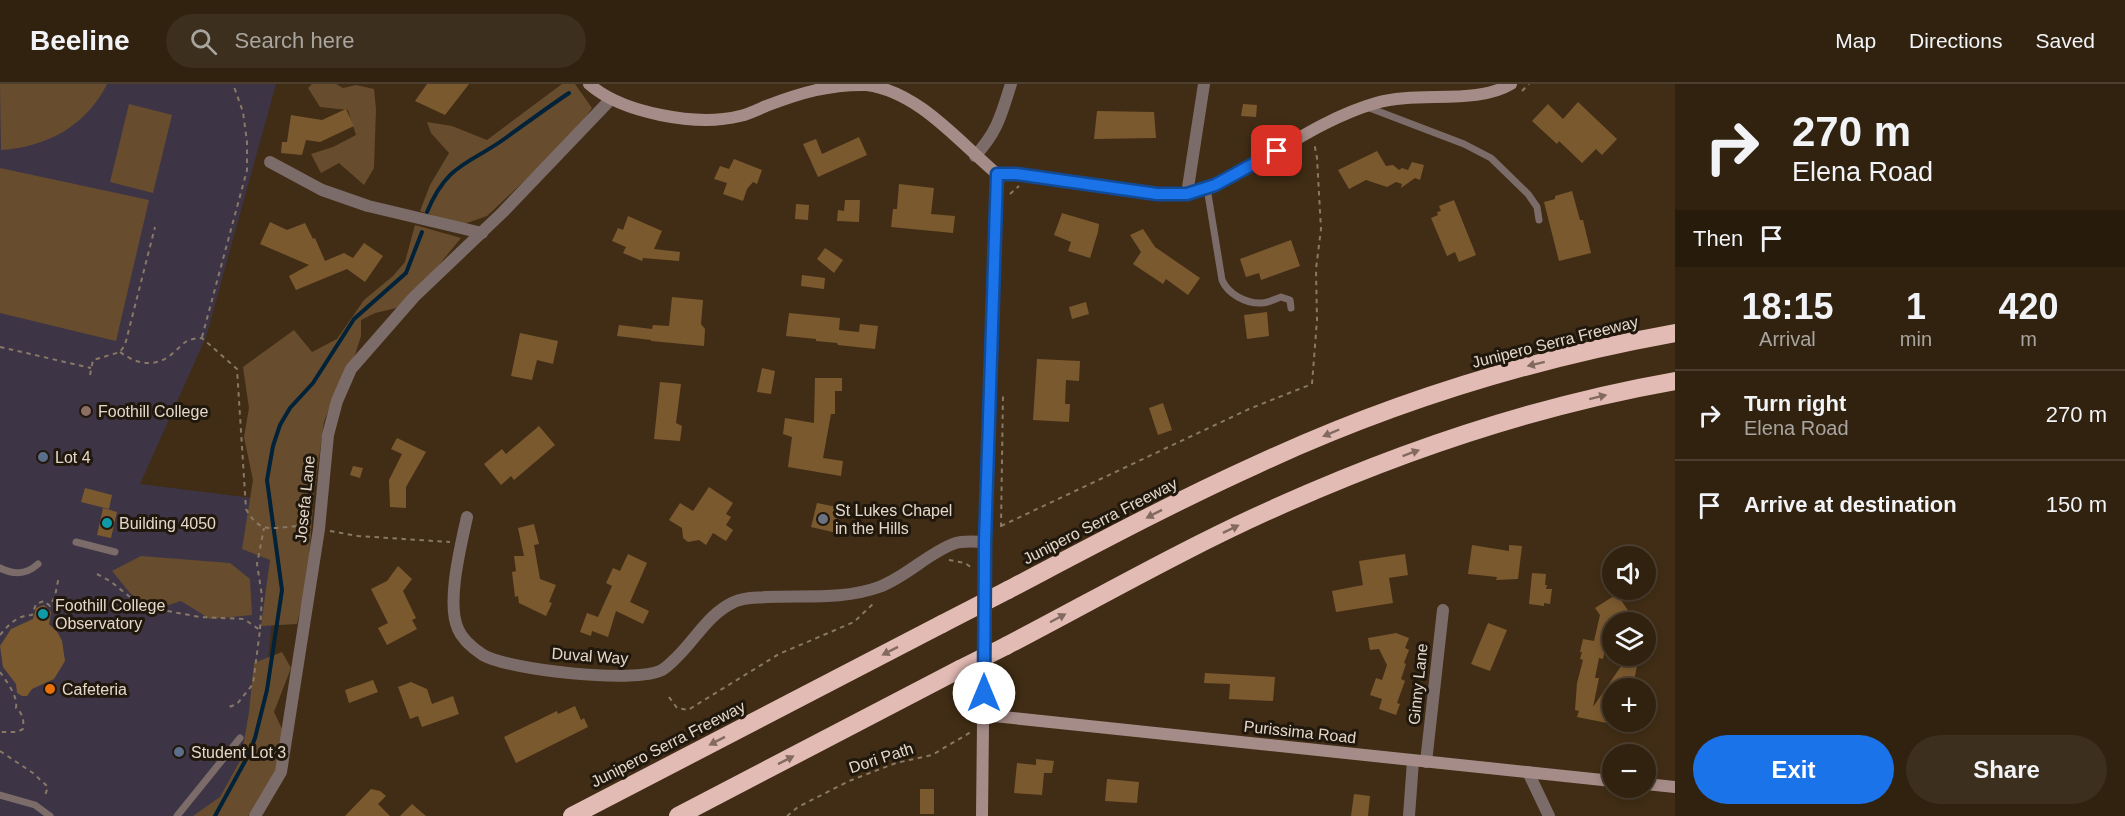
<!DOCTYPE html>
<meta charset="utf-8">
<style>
body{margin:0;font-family:Arial,sans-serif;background:#3d2f1e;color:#f1f3f6;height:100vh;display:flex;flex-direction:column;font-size:22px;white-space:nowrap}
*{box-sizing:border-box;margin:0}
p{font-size:20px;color:#a8a49f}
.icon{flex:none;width:33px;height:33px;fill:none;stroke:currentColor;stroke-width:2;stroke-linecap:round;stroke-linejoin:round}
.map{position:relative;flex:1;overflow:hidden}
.drawer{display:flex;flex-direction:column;background:#312210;width:450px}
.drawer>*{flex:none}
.hud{background:#312210;color:#f1f3f6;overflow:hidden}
.controls{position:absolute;left:1602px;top:462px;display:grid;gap:12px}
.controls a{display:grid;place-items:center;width:54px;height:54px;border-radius:50%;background:#312210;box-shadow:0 3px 9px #0003,0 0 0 2px #4c3f30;font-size:30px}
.pin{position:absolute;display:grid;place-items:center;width:51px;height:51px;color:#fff;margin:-26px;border-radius:12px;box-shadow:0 3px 9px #0006}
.me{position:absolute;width:66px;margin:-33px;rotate:0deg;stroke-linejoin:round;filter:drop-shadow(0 0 4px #0008)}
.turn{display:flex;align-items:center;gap:21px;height:126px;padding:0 18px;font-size:27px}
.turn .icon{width:78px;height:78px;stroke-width:2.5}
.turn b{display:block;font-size:42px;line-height:51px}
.then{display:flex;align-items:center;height:57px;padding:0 18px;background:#0003;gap:12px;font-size:22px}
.eta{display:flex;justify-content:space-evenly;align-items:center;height:102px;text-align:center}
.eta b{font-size:36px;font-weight:800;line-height:42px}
.primary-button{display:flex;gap:12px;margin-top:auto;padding:12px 18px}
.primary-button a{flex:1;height:69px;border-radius:36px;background:#1a73e8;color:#fff;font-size:24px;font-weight:800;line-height:69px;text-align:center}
.primary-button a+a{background:#3d2f1e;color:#f1f3f6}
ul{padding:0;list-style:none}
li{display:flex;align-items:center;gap:18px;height:90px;padding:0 18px;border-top:2px solid #4c3f30}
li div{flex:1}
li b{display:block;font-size:22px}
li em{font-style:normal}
header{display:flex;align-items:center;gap:36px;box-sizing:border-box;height:84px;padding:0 30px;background:#312210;border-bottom:2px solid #4c3f30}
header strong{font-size:28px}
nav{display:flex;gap:33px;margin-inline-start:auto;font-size:21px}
.search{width:420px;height:54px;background:#3d2f1e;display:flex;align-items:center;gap:15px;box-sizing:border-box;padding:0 21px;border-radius:33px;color:#a8a49f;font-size:22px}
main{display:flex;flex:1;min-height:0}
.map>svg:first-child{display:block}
.education{fill:#3d3546}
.green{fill:#674d2e}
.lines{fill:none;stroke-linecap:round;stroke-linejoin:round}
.stream{stroke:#012239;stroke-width:4}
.building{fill:#7b592f}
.path{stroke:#897865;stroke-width:2;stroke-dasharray:4.5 4.5;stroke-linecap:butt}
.lane{stroke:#7c6c69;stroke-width:7}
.street{stroke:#7c6c69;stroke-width:12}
.secondary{stroke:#a68c88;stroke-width:12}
.highway{stroke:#e3bbb5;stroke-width:18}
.highway-bridge{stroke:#e3bbb5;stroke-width:18}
.oneway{fill:#826a61}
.route-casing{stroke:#114b97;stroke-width:15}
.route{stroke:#1a73e8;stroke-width:10}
.education-dot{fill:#8d6e63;stroke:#21180d;stroke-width:2}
.service-dot{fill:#5c6f8a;stroke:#21180d;stroke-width:2}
.worship-dot{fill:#6b7280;stroke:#21180d;stroke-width:2}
.culture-dot{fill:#0f9aa8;stroke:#21180d;stroke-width:2}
.food-dot{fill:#e8710a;stroke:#21180d;stroke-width:2}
.labels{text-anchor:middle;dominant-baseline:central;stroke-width:6;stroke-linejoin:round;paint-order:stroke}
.street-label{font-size:16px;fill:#e5d8ca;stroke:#21180d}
.poi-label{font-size:16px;fill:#e5d8ca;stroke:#21180d;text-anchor:start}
</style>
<header>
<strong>Beeline</strong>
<div class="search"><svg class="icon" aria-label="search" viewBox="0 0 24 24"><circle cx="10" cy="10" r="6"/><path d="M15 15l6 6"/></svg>Search here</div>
<nav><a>Map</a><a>Directions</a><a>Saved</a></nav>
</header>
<main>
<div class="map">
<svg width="1675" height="732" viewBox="0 0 1675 732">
<rect width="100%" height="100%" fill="#412d15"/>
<path class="education" d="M0,0H276L206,253L140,400L283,418L258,683L239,732H0Z"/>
<g class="green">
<path d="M0,0H107C86,42 47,63 1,66Z"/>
<path d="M312,0H336L343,4L356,1L374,5L376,25L374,84L364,101L339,79L321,89L311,70L333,63L356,51L348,26L320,23L308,4Z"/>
<path d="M562,0H575L592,24L573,51L487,132L461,141L420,127L430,101L449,69L431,49L427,38L452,42L487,56Z"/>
<path d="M129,20L172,31L153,109L110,98Z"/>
<path d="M0,84L149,116L116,257L0,229Z"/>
<path d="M415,141L461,154L405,222L375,229L361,236V252L355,271L338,301L324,338L314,410L307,498L297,540L261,542L270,476L242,465L253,396L244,353L249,324L243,283L294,246L312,268L337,255L364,216L393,192L405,178Z"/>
<path d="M141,472L230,479L250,495L252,531L210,535L181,517L153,526L130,509L112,487Z"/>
<path d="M282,568L291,584L274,628L284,649L276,685L257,722L248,732H193L220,713L241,675L249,628L254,579Z"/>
</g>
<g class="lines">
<g class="stream">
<path d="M427,128C448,78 469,81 507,53C528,38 548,23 569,9"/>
<path d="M215,732L249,670L255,654L267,606L282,506L267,396L273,362L280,341L290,324L313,299L354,235L406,189L422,148"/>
</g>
</g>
<g class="building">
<path d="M427,0H469L445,31L415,17Z"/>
<path d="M1578,18L1617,55L1602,71L1596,65L1582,79L1559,57L1557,60L1532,37L1548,20L1563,35Z"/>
<path d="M1243,20L1257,21L1256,33L1241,32Z"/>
<path d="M346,25L354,42L320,58L306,56L302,71L281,69L282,58H287L291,31L322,36Z"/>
<path d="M1097,27L1154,28L1156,54L1094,55Z"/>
<path d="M859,53L867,71L818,93L803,60L816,55L822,70Z"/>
<path d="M1377,67L1386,82L1393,81L1399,86L1402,84L1408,86L1412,78L1424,81L1420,96L1415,94L1401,104L1402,100L1396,98L1387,103L1366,96L1349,105L1338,86Z"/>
<path d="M734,75L762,86L757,100L753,98L747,105L743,117L723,110L727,99L714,95L720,82L729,85Z"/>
<path d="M899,100L934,104L931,130L955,132L953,149L891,143L893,125H897Z"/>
<path d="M1572,107L1580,136H1583L1591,169L1559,177L1544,118L1555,115V112Z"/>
<path d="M845,116H860L859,138L837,137L838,126L844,127Z"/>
<path d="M1454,116L1476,171L1459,178L1455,168L1447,172L1431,134L1438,131L1437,128L1441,127L1439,122Z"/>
<path d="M796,120L809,121L808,136L795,135Z"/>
<path d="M1062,129L1099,140L1098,148L1090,174L1068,167L1071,158L1054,151Z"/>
<path d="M628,132L662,147L654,165L680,168L679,177L643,174L642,177L623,169L626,163L612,157L618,144L623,146Z"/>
<path d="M270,138L287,146L305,139L313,155L315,154L325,177L344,169L353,174L364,159L383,172L365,198L347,185L296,206L289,192L309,181L260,160Z"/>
<path d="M1143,145L1155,163L1200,194L1188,211L1166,195L1163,200L1133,180L1141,168L1130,151Z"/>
<path d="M1291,156L1300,182L1261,196L1259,189L1246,193L1240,175Z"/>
<path d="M825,164L843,176L834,189L817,175Z"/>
<path d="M802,191L825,194L824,205L801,202Z"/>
<path d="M672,213L703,216L701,240L705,245L704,262L651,257V256L617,252L619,241L652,245L653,241L669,242Z"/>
<path d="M1086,218L1089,230L1072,235L1069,223Z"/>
<path d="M1267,228L1269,252L1247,255L1244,231Z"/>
<path d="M789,229L840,234L839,246L859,248L860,240L878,242L875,265L838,261L837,259L816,257V255L786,252Z"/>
<path d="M520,249L558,257L553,280L537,276L532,296L511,292Z"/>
<path d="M1037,275L1080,277L1079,297L1066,296L1065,320H1070L1069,338L1033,336Z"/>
<path d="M762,284L775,287L771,310L757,308Z"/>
<path d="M815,294H842V307H835V330H831L823,374L843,377L841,392L788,383L792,353L783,350L785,334L814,339Z"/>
<path d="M660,298L681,300L676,339L682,342L680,357L654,355Z"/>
<path d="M1163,319L1172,346L1158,351L1149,324Z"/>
<path d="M539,342L555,361L514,396L511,392L501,401L484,380L502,365L506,370Z"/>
<path d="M397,354L426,368L406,403V424L390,423L389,396L402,370L391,365Z"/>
<path d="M353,382L363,384L360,394L350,391Z"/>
<path d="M709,403L733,419L726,430L731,433L726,441L733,446L726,457L713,449L706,461L699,456L688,458L683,454L682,444L669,436L680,419L693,427Z"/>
<path d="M85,404L112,411L109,425L81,418Z"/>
<path d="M817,419L842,424L837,449L811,443Z"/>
<path d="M103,424L117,428L111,454L97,451Z"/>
<path d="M534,440L539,460L534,461L540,495L556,501L549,518L552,519L546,532L519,519L518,512L515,513L512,488L516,487L514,472H524L518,444Z"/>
<path d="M1472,461L1509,467V461L1522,462L1518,495L1496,496L1497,493L1468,490Z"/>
<path d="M628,470L647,479L630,518L649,527L643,540L616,527L608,553L592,547L591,552L580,548L587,529L598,533L612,502L606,499L613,484L620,487Z"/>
<path d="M1405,470L1408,491L1389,494L1393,519L1336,528L1332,507L1363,501L1359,477Z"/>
<path d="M398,482L412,495L403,507L416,534L412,536L417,545L387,561L378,544L388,539L371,505L387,497Z"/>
<path d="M1532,489L1546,490L1545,501H1547L1546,505H1552L1550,520L1544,519V522L1529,520Z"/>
<path d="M1617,510L1631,531L1629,538H1612V555L1607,554L1603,575L1599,574L1595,594H1599L1593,623L1626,575L1636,578L1637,581L1633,604H1612V640L1577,633L1579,627L1575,626L1577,599L1583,576L1580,575L1582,568H1580L1583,555L1594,557L1600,531L1595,524Z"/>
<path d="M44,521L51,528L49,540L58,549L62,557L65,577L54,595L32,605L27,612H22L17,609L16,600L3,583L0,562L11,545L33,535L36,524Z"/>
<path d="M1488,539L1507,546L1490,587L1471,580Z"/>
<path d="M1396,549L1409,554L1405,564L1409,566L1404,579L1406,580L1401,595L1405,597L1397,619L1400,620L1396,631L1379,625L1382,615L1370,611L1376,594L1382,596L1387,581L1379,565L1370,566L1368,554Z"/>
<path d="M1205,589L1275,593L1273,617L1229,615L1230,600L1204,599Z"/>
<path d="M373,596L378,608L349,619L345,606Z"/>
<path d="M411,598L427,605L432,620L453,612L459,630L422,643L418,632L410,635L398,603Z"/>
<path d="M575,622L581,636L584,634L588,643L516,679L504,653L557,627L558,630Z"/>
<path d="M1036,675L1054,677L1052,689H1044L1042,711L1014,709L1017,679L1036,681Z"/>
<path d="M1107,695L1139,698L1137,719L1105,717Z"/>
<path d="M371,705L380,707L386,712L378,720L390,732H345Z"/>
<rect x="920" y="705" width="14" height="25"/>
<path d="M1354,710L1370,712L1368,732H1351Z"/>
<path d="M412,720L426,732H400Z"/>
</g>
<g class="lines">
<g class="path">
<path d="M1522,7L1529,0"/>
<path d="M1010,110L1019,102"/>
<path d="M202,253L247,86V58L243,28L233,0"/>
<path d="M0,263L91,284"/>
<path d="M120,268C137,281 157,284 173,269C185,259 184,255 202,254L237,285L246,425C263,456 278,439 307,443"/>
<path d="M90,291L93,276L120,268L125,261L155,143"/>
<path d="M1001,442L1249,325L1312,300L1317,236L1316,185L1321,145L1317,74L1314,58"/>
<path d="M1001,443L1003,310"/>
<path d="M330,447L358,452L450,458"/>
<path d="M949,476L965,479L972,484"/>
<path d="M97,490L110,497L135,517L151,524L200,533L244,535L260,546L253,600L237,620L229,623"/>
<path d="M260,545L262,512L257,480L264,444"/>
<path d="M0,551C9,540 18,531 32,531L36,520L44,517L50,522L55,512L59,492"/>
<path d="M0,588C7,598 18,612 16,624C23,630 24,636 23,645L17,648H0"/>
<path d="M669,613L677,624L688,626L779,570L854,538L875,518"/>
<path d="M0,667L33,689L48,703L44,714"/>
<path d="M787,732L798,723L849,697L896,679L932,671L971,648"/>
</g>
<g class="lane">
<path d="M1367,23L1464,60L1491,74L1528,110L1537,123L1539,136"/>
<path d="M1207,104L1222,196C1228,210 1246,220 1262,219C1268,219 1275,215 1281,213L1290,216L1291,224"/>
<path d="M76,458L115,468"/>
<path d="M0,484C14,491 26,491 38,480"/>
<path d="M0,711L35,721L50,732"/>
<path d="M177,732L240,654"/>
</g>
<g class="street">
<path d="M975,72C998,47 1001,31 1011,0"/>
<path d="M270,78L322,106L368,122L482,149"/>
<path d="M1187,110L1204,0"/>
<path d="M467,433C461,461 446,519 458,545C462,555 474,565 483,571C509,586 635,600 662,586C667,583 672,578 676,574C696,555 708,530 734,518C744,513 755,514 766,513C802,511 844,516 879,503C906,493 927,470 953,460C962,456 976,458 985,458"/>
<path d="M1426,678L1443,526"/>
<path d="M1528,688L1549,732"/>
<path d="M255,732L281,688L319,445L328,351L337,317L351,285L414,213L503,128L611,15"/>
<path d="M1409,732L1413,677"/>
</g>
<g class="secondary">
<path d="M589,0C622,29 697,43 740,32C749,30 757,26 766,22C800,9 830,0 867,1C919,8 959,58 997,90H1016C1046,94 1076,99 1106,103C1136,107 1172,116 1201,106C1221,100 1240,88 1258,78C1297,55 1334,31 1376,19C1417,7 1477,21 1511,0"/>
<path d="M984,631L1612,697"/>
<path d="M1646,700L1675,703"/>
<path d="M982,732L985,458L997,90"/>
</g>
<g class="highway">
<path d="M1008,506C1090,463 1172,419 1256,381C1389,319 1531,275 1675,249"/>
<path d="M1006,562C1096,515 1185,464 1277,423C1404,366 1538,321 1675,297"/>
<path d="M572,732L942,540"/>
<path d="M678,732L960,585"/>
</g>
<g class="highway-bridge">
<path d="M942,540L1008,506"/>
<path d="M960,585L1006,562"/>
</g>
</g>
<defs><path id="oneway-solid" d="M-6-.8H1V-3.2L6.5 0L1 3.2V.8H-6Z" transform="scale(1.5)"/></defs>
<g class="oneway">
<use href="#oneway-solid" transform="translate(1536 280) rotate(166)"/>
<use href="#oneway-solid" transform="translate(1598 313) rotate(-14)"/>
<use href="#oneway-solid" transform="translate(1331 349) rotate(157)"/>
<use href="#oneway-solid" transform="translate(1411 369) rotate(-20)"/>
<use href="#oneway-solid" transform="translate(1154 430) rotate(153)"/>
<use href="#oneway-solid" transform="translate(1231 445) rotate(-26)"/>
<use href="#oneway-solid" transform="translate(1058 534) rotate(-28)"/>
<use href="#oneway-solid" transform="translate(890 567) rotate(153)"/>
<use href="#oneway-solid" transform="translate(717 657) rotate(153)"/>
<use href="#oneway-solid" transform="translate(786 676) rotate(-27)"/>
</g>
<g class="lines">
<defs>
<path id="route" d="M984,609L985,458L997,90H1016L1157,110H1187L1215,101L1277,67"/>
</defs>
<use href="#route" class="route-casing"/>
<use href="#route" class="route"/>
</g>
<circle class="education-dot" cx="86" cy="327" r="6"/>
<g class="service-dot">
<circle cx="43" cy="373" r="6"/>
<circle cx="179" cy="668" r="6"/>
</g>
<circle class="worship-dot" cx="823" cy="435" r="6"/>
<g class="culture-dot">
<circle cx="107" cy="439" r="6"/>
<circle cx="43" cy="530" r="6"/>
</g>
<circle class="food-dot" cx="50" cy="605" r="6"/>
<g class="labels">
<g class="street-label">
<text transform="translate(1555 258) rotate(-14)">Junipero Serra Freeway</text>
<text transform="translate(305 415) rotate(-84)">Josefa Lane</text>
<text transform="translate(1100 437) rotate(-27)">Junipero Serra Freeway</text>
<text transform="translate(590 572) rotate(4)">Duval Way</text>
<text transform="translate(1418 600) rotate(-84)">Ginny Lane</text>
<text transform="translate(1300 648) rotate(6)">Purissima Road</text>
<text transform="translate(668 660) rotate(-27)">Junipero Serra Freeway</text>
<text transform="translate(881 674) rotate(-18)">Dori Path</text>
</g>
<g class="poi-label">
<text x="98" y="327">Foothill College</text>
<text x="55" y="373">Lot 4</text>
<text x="835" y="426">St Lukes Chapel<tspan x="835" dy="18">in the Hills</tspan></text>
<text x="119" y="439">Building 4050</text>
<text x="55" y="521">Foothill College<tspan x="55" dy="18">Observatory</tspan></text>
<text x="62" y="605">Cafeteria</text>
<text x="191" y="668">Student Lot 3</text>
</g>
</g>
</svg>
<div class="controls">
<a><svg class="icon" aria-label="sound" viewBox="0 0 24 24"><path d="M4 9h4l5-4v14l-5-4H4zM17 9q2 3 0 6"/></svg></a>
<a><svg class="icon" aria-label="layers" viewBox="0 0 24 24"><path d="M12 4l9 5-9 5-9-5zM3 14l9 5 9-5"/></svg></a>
<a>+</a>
<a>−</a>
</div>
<div class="pin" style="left:1277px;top:67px;background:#d93025"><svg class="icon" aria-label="arrive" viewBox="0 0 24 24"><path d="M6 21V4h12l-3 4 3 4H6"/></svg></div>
<svg class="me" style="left:984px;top:609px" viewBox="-20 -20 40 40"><circle r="19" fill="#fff"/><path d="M0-13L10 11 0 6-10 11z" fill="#1a73e8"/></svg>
</div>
<section class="drawer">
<div class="hud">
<div class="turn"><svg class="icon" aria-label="right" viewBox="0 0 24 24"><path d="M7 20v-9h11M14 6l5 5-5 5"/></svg><div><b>270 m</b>Elena Road</div></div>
<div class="then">Then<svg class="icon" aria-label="arrive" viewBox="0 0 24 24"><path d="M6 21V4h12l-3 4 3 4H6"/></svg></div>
</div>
<div class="eta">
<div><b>18:15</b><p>Arrival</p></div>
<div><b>1</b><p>min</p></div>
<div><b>420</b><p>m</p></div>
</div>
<ul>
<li><svg class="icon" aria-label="right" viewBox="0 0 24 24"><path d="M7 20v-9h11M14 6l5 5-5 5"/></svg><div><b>Turn right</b><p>Elena Road</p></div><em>270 m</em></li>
<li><svg class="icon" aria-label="arrive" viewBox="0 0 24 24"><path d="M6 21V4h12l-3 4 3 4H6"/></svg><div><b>Arrive at destination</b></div><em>150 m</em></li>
</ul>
<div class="primary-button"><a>Exit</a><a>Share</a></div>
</section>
</main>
